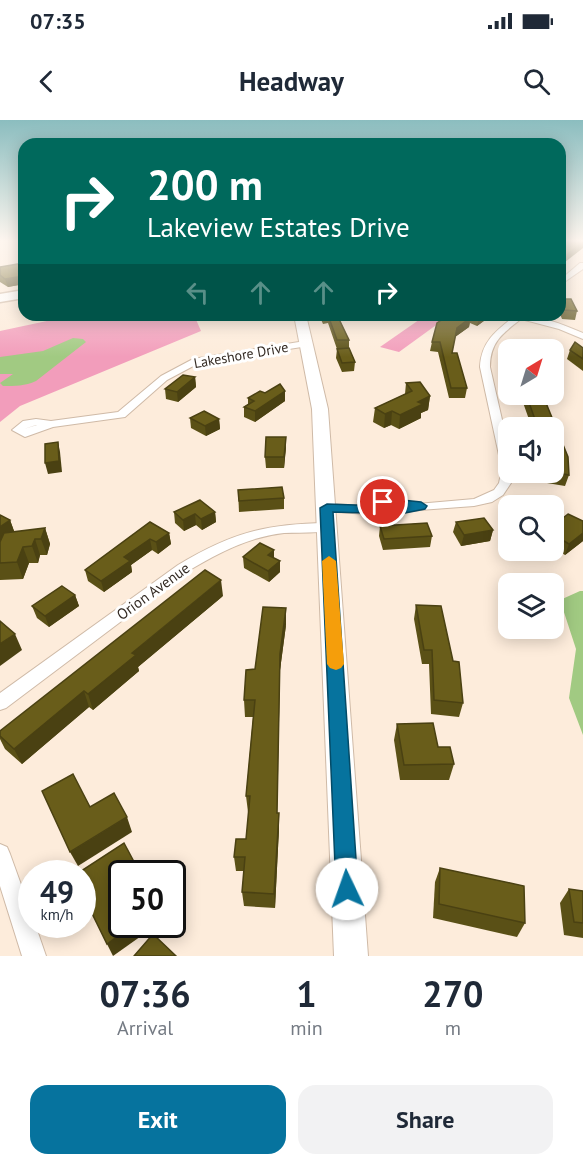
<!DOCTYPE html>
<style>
body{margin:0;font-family:"PT Sans",sans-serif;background:#f2f2f3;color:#1f2937;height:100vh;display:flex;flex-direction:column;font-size:22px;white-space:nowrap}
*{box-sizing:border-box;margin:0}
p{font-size:20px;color:#747a83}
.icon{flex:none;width:33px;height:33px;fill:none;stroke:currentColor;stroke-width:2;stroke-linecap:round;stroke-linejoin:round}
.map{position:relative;height:836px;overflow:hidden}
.panel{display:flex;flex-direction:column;background:#fff;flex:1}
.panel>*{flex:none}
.guide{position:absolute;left:18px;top:18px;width:548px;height:183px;border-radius:18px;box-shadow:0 3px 15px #0003;background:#00695c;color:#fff;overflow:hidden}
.needle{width:39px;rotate:38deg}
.tools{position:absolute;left:498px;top:219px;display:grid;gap:12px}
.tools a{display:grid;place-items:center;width:66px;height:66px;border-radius:12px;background:#fff;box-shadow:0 3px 15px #0003;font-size:30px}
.speed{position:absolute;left:18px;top:740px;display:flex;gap:12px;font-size:30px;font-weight:700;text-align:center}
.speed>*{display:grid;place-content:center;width:78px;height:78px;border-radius:50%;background:#fff;box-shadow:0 3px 15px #0003;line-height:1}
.speed small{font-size:15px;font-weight:400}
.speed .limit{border:3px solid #111;border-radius:9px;background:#fff;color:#111}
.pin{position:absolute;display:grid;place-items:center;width:51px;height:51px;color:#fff;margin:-26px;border:3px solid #fff;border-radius:50%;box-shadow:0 2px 6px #0007}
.me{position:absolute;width:66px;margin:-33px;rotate:357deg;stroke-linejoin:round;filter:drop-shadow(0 0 4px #0008)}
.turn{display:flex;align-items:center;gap:21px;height:126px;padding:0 30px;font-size:27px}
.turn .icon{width:78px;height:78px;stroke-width:2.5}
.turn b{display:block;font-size:42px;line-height:51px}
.lanes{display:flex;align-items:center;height:57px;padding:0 30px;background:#0003;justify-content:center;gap:30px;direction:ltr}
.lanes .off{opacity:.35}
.eta{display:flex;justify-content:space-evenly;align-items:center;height:102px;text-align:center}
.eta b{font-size:36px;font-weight:700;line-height:42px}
.primary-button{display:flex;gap:12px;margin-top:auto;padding:12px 30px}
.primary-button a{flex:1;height:69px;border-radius:18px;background:#06739e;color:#fff;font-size:24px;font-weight:700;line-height:69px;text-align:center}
.primary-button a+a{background:#f2f2f3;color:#1f2937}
.status{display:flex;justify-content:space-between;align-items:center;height:42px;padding:0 30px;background:#fff;direction:ltr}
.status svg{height:16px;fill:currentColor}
header{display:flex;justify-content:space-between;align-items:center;height:78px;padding:0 30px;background:#fff;font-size:27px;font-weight:700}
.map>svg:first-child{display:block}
.forest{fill:#f29dbb}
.water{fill:#a1ca82}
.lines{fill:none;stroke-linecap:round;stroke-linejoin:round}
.street-casing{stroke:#cfbaa7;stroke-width:2}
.secondary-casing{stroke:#cfbaa7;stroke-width:2}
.primary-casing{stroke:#cfbaa7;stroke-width:3}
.street{fill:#fff;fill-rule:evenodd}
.secondary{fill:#fff;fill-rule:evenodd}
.primary{fill:#fff;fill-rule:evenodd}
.wall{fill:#5a5016}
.shaded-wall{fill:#4a4112}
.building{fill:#695d1a;stroke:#4a4112;stroke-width:1.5}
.route{fill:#06739e;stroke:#044b67;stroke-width:1.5}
.slow{fill:#f59e0b}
.labels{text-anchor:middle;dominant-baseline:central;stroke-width:6;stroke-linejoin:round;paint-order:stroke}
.far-street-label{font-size:14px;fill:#332a23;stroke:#fff}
.street-label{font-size:15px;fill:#332a23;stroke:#fff}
</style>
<div class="status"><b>07:35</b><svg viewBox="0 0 49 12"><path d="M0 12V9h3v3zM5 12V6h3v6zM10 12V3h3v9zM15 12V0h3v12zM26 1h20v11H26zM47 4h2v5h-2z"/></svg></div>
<header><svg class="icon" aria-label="back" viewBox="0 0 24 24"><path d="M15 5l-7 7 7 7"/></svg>Headway<svg class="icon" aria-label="search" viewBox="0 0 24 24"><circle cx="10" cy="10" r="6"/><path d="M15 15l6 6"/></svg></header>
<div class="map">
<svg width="583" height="836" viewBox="0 0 583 836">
<rect width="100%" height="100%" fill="#fdecdb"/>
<g class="forest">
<path d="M75,195H194L201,211L20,286L0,302V211Z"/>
<path d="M426,195H450L399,232L380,227Z"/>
</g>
<g class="water">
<path d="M73,218L83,219L86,222L36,261C25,266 15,266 3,266L0,263L13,254H0V237L43,231Z"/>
<path d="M580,471H583V615L569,578L576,529L560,480Z"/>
</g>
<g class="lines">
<defs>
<g id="street">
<path d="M580,143H583V149L560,165V160Z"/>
<path d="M516,195C539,195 562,204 583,213V219L559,209L521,199C503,213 490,222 490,247L508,326V352H513L511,363L503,375L492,382L474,386L420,390L383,395L322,391L321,388L327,384L383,387L474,379L494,370L499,363L502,349L480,247C481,221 497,210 516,195Z"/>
<path d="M305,221L308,222V226L199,243L167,260L125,297L53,307L25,317L12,310L23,301L36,299L51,301L118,292L161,256L193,239ZM36,305H37L24,309Z"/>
<path d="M326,403L331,404L333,407L331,410C316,414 299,412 284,413C248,417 218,433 188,451L6,588L0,590V573L178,445C231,413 265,404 326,403Z"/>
<path d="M0,724L7,727L10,734L32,795V804H35L46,836H22L0,766Z"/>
</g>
<path id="secondary" d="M294,195H306L328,289L368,836H334L312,289Z"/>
<path id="primary" d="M24,170V178L0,182V174Z"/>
</defs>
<use href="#street" class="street-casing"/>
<use href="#secondary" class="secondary-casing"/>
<use href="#primary" class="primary-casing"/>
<use href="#street" class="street"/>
<use href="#secondary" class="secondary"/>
<use href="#primary" class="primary"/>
</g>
<g class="wall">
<path d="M24,143V164L8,167L0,162V147Z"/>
<path d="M560,179L577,191L575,200L562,199L560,194Z"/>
<path d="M319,195H337L349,220V228L355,242L354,251L342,252L336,238L337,229L328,203L323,204Z"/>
<path d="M465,195H492L477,206L470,203L469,207L455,217L452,233L467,268L465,278H449L438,232L430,231L432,222L465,197Z"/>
<path d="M583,228V251L567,239L570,230Z"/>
<path d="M195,257L196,267L178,282L166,279L165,269Z"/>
<path d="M406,263L430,276L428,290L421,293V298L399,309L391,305L384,308L373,302L375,288L405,274Z"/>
<path d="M285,271V281L255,302L244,297V287L248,284V278L265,273Z"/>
<path d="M520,274H548L549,279L547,286L569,355L565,366L547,363V352H554V308H532Z"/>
<path d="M190,298L219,299L220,309L206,316L191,308Z"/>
<path d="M286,327L284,348H266L265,337Z"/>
<path d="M238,370L284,378V389L239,392Z"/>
<path d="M174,392H215L216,402L202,410L196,405L184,411L175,403Z"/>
<path d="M10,400L14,411L13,412L45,408L50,424L47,435H40L38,443H29L23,459L0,460V422Z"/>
<path d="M583,401V421L565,435L554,428V405Z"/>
<path d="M150,402L169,413L171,424L158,434L152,430L131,445L132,452L104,472L88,461L85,450Z"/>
<path d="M456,402L493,410L490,421L461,426L453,412Z"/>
<path d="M380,406L432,416L430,427L383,430L379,416Z"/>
<path d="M243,437L274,438L280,441V452L269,462L244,448Z"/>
<path d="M75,475L79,486L49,507L37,498L32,486Z"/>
<path d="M223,476L138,547L139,551L93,590L89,587L22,644L5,629L0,619V611Z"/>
<path d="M416,485L453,541L463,583L459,597L431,594L429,544H422L414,499Z"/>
<path d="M286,505L280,550L277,693H279V708L275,788L244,786L242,772L244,751H236L234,737L246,719L249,692H248L246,676L253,597H245L244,580L255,549Z"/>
<path d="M397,604L438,627L454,644L449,660H400L394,620Z"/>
<path d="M440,748L525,803L517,817L433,798L435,762Z"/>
<path d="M569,769L583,771V818L564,815L560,783Z"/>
</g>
<g class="shaded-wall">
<path d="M583,122V128L560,146V140Z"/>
<path d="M24,156V164L8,167L5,159Z"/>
<path d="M482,195H492L477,206L479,197Z"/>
<path d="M470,198L469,207L455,217L457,208Z"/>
<path d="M195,257L196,267L178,282L177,272Z"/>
<path d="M285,271V281L255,302V291Z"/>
<path d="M430,276L428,290L421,293V298L399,309L400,295L418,282Z"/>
<path d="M392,291L391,305L384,308L385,294Z"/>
<path d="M219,299L220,309L206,316L205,306Z"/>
<path d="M286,317V327L284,348V337Z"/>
<path d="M58,322L60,332L62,352L48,354L45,343Z"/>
<path d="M215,392L216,402L202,410L201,399Z"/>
<path d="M195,394L196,405L184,411L183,400Z"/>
<path d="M10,400L14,411L0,421V407Z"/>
<path d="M45,408L50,424L47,435L41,419Z"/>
<path d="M493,410L490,421L461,426L464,415Z"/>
<path d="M169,413L171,424L158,434L156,422Z"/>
<path d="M583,413V421L565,435L569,424Z"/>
<path d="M35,419L40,435L38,443L32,426Z"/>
<path d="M150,419L152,430L131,445L132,452L104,472L101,461L124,437Z"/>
<path d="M23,427L29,443L23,459L17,442Z"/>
<path d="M274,430V441L268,435Z"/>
<path d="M280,441V452L269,462L268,451Z"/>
<path d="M221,460L223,476L138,547L139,551L93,590L88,574L132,533Z"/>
<path d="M75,475L79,486L49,507L45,496Z"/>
<path d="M286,488V505L280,550L277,708L280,534Z"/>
<path d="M15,514L22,530L0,546V524Z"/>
<path d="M84,571L89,587L22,644L14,629Z"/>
<path d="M279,693V708L275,788L274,774Z"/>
<path d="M127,697L132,712L78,746L70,732Z"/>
<path d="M134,804H158L113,836L107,824Z"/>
</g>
<g class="building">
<path d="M567,120H583V122L560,140V126Z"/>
<path d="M24,143V156L5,159L0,155V147Z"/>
<path d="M560,179H571L577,191L564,190L560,181Z"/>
<path d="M328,195H337L349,220H337Z"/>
<path d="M449,195H458L470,198L457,208L452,233H457L467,268H451L440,222H432L437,203Z"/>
<path d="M575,222L583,228V239L570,230Z"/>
<path d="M523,223L534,225L531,230H516L518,226L521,227Z"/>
<path d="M349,228L355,242L342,243L337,229Z"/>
<path d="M183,255L195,257L177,272L165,269Z"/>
<path d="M420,262L430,276L418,282L423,284L400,295L392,291L385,294L375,288L412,271L406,263Z"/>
<path d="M280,264L285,271L255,291L244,287L254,281L248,278L260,271L265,273Z"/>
<path d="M526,274H548L549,279L544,278L568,337L569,355L552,352H554V308H538Z"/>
<path d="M204,291L219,299L205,306L190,298Z"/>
<path d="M266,317H286L284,337H265Z"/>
<path d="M58,322L59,341L45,343V324Z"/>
<path d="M282,367L284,378L239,381L238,370Z"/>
<path d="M200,380L215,392L201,399L195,394L183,400L174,392Z"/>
<path d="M568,394L583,401V413L569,424L554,415V405Z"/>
<path d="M0,395L10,400L0,407Z"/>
<path d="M484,398L493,410L464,415L456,402Z"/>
<path d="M150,402L169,413L156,422L150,419L124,437L130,441L101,461L85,450Z"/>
<path d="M427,403L432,416L384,419L380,406Z"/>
<path d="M45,408L41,419H35L32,426L23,427L17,442L0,443V422L4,413Z"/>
<path d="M260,423L274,430L268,435L280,441L268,451L243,437Z"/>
<path d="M205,450L221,460L132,533L136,535L88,574L84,571L14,629L0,616V611Z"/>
<path d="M62,466L75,475L45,496L32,486Z"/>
<path d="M416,485L441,486L453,541L459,542L463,583L434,580L432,530H424Z"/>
<path d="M263,487L286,488L280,534L277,693H279L274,774L242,772L245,737H234L236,719H246L250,676H246L255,580H244L246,550L255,549Z"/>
<path d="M0,501L15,514L0,524Z"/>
<path d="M433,603L438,627H450L454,644L404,645L397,604Z"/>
<path d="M73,654L90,687L114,673L127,697L70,732L42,671Z"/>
<path d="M124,723L140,753H122V804H134L107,824L82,773V753H78Z"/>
<path d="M440,748L524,766L525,803L439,784Z"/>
<path d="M569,769L583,771V803L574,802Z"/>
<path d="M153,814L176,836H134Z"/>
</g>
<linearGradient id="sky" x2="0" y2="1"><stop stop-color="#8bbdbf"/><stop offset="0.51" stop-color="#fef6ef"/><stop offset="1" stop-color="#fef6ef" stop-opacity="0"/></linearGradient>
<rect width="583" height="237" fill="url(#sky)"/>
<path class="route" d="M383,378L421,382L427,386L425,389L400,394L333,392L358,769L355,776L347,780L340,776L336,769L320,388L327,384L384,386L377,382Z"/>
<path class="slow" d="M329,436L336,441L344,544L341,548L336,550L330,548L327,544L322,441Z"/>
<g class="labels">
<g class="far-street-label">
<text transform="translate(241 235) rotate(-10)">Lakeshore Drive</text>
</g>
<g class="street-label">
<text transform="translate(153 471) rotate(-36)">Orion Avenue</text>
</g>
</g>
</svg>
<div class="tools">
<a><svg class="needle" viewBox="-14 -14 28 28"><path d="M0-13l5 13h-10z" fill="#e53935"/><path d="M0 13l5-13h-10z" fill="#747a83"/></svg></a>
<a><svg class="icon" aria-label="sound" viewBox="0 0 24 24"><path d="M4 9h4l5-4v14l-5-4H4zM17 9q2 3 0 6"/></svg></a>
<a><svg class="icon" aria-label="search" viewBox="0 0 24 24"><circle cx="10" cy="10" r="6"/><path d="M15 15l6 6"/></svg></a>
<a><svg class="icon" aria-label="layers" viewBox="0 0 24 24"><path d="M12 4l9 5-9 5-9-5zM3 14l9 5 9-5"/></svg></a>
</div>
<div class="speed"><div>49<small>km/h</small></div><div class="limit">50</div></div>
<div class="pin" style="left:383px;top:382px;background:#d93025"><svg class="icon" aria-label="arrive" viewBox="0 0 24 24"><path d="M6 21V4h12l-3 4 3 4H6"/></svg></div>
<svg class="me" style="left:347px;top:769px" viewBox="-20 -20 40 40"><circle r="19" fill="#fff"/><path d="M0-13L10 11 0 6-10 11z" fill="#06739e"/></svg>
<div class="guide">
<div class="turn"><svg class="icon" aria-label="right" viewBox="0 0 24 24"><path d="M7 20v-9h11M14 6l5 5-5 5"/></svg><div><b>200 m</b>Lakeview Estates Drive</div></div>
<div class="lanes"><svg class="icon off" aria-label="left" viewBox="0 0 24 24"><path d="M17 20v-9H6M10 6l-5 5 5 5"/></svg><svg class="icon off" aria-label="ahead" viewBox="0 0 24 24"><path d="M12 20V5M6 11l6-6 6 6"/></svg><svg class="icon off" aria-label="ahead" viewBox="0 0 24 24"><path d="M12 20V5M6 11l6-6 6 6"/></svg><svg class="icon" aria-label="right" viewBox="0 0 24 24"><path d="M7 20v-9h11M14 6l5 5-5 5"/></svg></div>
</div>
</div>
<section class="panel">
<div class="eta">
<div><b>07:36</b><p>Arrival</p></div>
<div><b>1</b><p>min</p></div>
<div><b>270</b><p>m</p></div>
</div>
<div class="primary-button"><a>Exit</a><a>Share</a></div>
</section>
